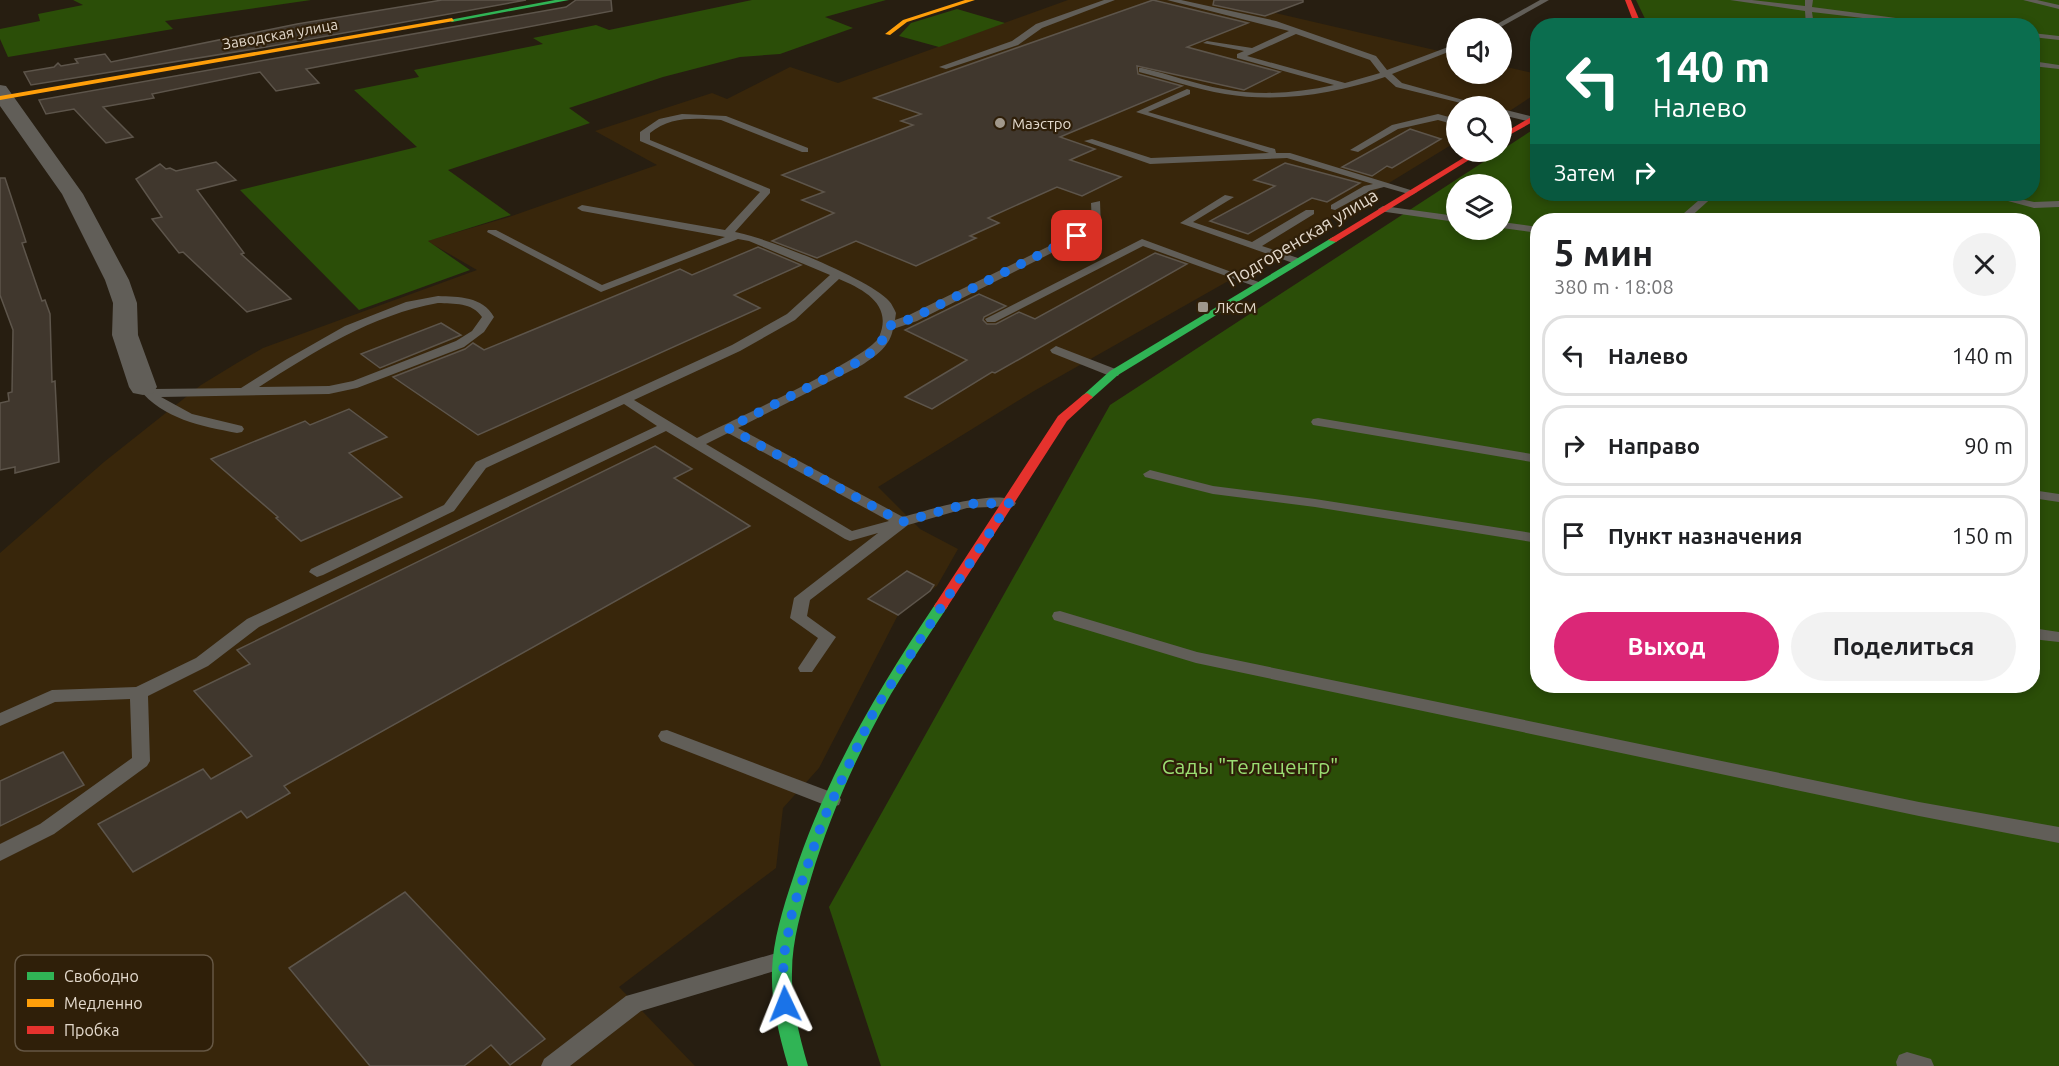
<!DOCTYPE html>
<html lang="ru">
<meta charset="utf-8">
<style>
body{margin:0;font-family:Ubuntu,sans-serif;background:#f2f2f2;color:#202124;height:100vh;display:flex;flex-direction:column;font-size:22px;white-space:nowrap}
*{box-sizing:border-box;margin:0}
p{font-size:20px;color:#757577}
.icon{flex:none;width:33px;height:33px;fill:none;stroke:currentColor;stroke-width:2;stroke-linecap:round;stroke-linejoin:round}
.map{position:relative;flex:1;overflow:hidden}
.panel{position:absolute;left:1530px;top:213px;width:510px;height:480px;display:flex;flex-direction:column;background:#fff;border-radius:24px;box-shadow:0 3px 9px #0003}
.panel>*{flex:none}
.top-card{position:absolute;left:1530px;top:18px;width:510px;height:183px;border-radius:24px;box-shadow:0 3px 9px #0003;background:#0b6e4f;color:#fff;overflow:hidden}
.controls{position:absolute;left:1446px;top:18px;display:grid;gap:12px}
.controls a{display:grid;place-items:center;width:66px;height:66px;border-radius:50%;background:#fff;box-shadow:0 3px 9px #0003;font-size:30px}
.pin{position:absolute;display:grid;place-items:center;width:51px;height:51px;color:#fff;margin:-26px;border-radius:12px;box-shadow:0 3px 9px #0006}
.me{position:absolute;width:66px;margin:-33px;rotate:358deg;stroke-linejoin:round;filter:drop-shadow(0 0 4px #0008)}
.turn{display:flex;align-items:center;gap:21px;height:126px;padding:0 24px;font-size:27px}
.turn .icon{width:78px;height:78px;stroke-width:2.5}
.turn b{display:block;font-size:42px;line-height:51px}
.then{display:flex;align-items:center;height:57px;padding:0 24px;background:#0003;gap:12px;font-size:22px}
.round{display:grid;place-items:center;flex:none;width:63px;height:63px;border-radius:32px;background:#f2f2f2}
.overview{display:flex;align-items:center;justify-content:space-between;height:102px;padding:0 24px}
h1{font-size:36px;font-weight:600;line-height:45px}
.action{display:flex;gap:12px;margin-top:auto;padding:12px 24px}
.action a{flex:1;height:69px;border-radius:36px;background:#db2777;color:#fff;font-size:24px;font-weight:600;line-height:69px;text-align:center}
.action a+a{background:#f2f2f2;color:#202124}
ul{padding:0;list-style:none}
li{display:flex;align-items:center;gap:18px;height:81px;margin:0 12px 9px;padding:0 12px;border:3px solid #e0e0e0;border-radius:24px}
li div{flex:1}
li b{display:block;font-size:22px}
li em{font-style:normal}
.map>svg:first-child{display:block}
.built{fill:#38260b}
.green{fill:#2b4e08;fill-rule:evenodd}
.building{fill:#40372d;stroke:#5d554b;stroke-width:1.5}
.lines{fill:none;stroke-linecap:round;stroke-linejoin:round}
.lane{fill:#615e58;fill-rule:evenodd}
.street{fill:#615e58;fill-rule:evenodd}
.fast{fill:#30b455;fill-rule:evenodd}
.slow{fill:#ff9f0a;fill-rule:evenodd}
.jam{fill:#e5322d;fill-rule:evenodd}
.route{stroke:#1a73e8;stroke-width:10;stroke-dasharray:0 18}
.poi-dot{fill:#a1988b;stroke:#2f1f09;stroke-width:2}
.labels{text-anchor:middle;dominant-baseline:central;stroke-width:4.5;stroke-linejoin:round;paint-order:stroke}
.far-street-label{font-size:15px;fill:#e3d9cc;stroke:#2f1f09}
.far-poi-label{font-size:15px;fill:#e3d9cc;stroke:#2f1f09;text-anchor:start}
.street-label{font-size:18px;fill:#e3d9cc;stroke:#2f1f09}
.near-park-label{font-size:21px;fill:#9bde72;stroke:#2f1f09}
.key{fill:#2f1f09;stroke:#655744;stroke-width:1.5}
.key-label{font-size:16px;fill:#e3d9cc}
</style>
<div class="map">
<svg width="2059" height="1066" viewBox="0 0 2059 1066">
<rect width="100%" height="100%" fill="#271e11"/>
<path class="built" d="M1068,0H1219L1456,55V74H1502V66L1537,74V93L1502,116V106H1456V142L1230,280L1034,391L878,487L920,529L958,549L937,586L898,615L819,768L783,808L776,868L619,987L695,1066H0V553L104,462L201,385L237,363L263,348L477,270L427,241L509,217L657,165L595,131L712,93L727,99L790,67L838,83Z"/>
<g class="green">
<path d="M73,0H311L165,21L173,29L8,57L0,39V29L40,21L38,14L83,5Z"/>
<path d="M752,0H886L825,17L853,28L780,54L740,57L663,77L569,108L590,123L448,170L511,215L428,241L470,270L359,310L240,190L417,147L354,90L419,77L414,70L543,44L533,38L596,25L609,30Z"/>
<path d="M1636,0H2059V1066H881L829,907L1110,405L1537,127L1538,194H2032V26L1648,25ZM1456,184H1502V230H1456ZM1538,220H2032V686H1538Z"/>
<path d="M957,9L1005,23L939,47L899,36L911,23Z"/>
</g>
<g class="building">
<path d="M442,0H526L266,47L31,85L24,72L54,67L58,63L61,66L78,63L75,59L105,54L111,62L297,24Z"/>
<path d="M576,0H611L612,11L306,69L319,83L276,91L260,72L152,94L154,98L103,107L133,137L106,143L74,109L46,114L39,100L566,7Z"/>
<path d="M1153,0L1248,23L1187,47L1280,72L1244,90L1137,66L1138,74L1182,86L1060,137L1095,149L1070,160L1121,177L1082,196L1057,187L988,218L999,223L970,236L976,238L916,266L856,241L817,258L772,241L834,213L802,200L824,192L782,175L913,125L901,121L921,114L874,98Z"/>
<path d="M1214,0H1303V2L1265,16L1213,5Z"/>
<path d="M1410,129L1441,139L1392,168L1387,166L1372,176L1342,167Z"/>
<path d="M216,162L236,180L197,190L244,253L241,254L291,299L247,312L183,252L179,253L152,219L162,217L136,179L160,164L166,169L170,168L176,171Z"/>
<path d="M1285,163L1360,183L1327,202L1312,198L1248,234L1210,221L1275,186L1254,180Z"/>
<path d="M0,178H5L26,242L22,243L42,301L45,300L50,314L52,382L55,381L59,462L15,473V467L0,470V403L9,401L8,393L12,392L13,330L0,295Z"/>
<path d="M758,247L801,265L734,295L760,308L478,435L393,377L465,349L473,343L484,350L680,269L692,275Z"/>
<path d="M1155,253L1187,264L995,373L992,372L932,409L905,397L967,360L905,330L979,294L1006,306L984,317L983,320L987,324H996L1019,312L1035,319Z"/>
<path d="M441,323L461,335L380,368L361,354Z"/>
<path d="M349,409L387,437L349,453L402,497L301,541L276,518L278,517L211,459L305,421L310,425Z"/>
<path d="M655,446L692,469L674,478L750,526L284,786L290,793L247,818L241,811L133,872L98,824L203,769L211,779L252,756L194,691L250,664L237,650Z"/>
<path d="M907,571L934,585L930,591L898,615L868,599Z"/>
<path d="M63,752L84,785L0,826V781Z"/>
<path d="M405,892L545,1039L510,1065L491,1045L464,1066H370L289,968Z"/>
</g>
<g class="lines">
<g class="lane">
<path d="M1104,0H1115L1042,28L1018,45L946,69L939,67L1012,41L1036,24Z"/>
<path d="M1167,0H1181L1276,21L1376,56L1387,70L1456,44V49L1392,74L1402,83L1485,106H1473L1396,87L1385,77C1334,94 1278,103 1225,94C1196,89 1167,79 1139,72V68H1142C1169,74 1195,84 1223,89C1260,96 1297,93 1334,85L1237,58V54L1244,51L1203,43L1207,41L1252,48L1289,31ZM1296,34L1370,60L1380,73L1345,83L1247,56Z"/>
<path d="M1540,0H1549L1499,28H1490Z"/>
<path d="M1730,0H1752L1805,6V0H1813L1812,7L1957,26H1930L1812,12L1814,26H1806L1805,11Z"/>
<path d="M2023,0H2037L2059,5V9Z"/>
<path d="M2032,33L2059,36V40L2032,37Z"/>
<path d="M2032,61L2059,65V69L2032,66Z"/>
<path d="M1187,89L1190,90V94L1148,112L1275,149L1276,153H1290L1417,192L1412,195L1384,187L1372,190L1335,210L1331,209V205L1364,186L1373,184L1287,158L1150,164L1084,141L1092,139L1151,158L1269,153L1136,112Z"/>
<path d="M1502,109L1534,117L1535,119L1531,122L1502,115Z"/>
<path d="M682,114L726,116L808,148V152H802L721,120C696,118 670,116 650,133V140L770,189V193L735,232C765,237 870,279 889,301C892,304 894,309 896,313L895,320L909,315L1092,225L1091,203L1100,201L1101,228L917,321L893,329C890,346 877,355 862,365L738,428L903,517C924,511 1002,487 1016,503L1014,506L967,508L908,525L810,600L807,616L836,637L812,672H800L798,668L818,638L790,618L794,598L878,533L850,541L845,539L666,431L259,627L208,666L148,696L150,761L147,766L54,834L0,861V844L40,824L132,758L130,699L55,702L0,726V713L52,690L136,687L196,658L247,619L657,426L624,404L486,468L454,511L323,575L317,577L309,572L311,569L444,505L476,462L732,345L787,314L830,275L749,241L738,239L601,292L487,232L488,230H496L602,285L725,237L582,211L577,208L582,205L725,230L760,192L640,141V132L659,119ZM839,279C865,290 893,305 879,337C871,357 725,424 697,438L634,400L740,351L795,320ZM728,433L889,521L852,531L706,444Z"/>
<path d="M1438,114L1456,119V125L1438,120L1398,129L1358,152L1350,150L1392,125Z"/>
<path d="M1706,194H1716L1687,220H1676Z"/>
<path d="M1982,194H1998L2034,202L2059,201V207L2034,208Z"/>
<path d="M1225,195L1234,197L1193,222L1252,242L1306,210H1314V214L1262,246L1301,259V263H1293L1180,223Z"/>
<path d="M1383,206L1456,216V222L1379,211L1378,209Z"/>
<path d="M1502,222L1538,227V233L1502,228Z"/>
<path d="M1142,239L1264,284L1258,287L1254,286L1143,246L995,322H987L985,319Z"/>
<path d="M438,296C459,297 482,296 494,317L484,332L464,347L357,388L329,394L161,397L192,414L242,426L244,429L242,432L237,433C201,426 163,419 139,389L145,385L153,389L241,388L287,359L345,326L406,302ZM438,303C454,304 472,302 482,317L472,331L456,341L353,381L329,386L259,387C315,351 372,315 438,303Z"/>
<path d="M1056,346L1118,370L1120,373L1118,376H1110L1052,353L1050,350Z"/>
<path d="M1318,418L1538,455V463L1313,425L1311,422L1313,419Z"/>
<path d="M1150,470L1213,486L1315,499L1538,534V543L1315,507L1213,494L1145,477L1143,474Z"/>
<path d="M2032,490L2059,494V502L2032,498Z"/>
<path d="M1060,611L1197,652L1919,802L2059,827V843L1919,816L1196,663L1054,620L1052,616L1054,612Z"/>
<path d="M2032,628L2059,632V642L2032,639Z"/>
<path d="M667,730L839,795L841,800L839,805L832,807L825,805L661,741L658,736L661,731Z"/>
<path d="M780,952L788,955L791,961L788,967L641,1011L570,1066H541L544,1059L626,996Z"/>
<path d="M1907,1052L1931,1059L1934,1066H1897L1896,1062L1899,1055Z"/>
</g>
<path class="street" d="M0,85L6,86L83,194L129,280L137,303L138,335L157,387L153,393L143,395L133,393L129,387L112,335L113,303L105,280L62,194L0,106Z"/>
<g class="fast">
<path d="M555,0H569L452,22L449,20Z"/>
<path d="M1333,237L1338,240L1336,242L1118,375L1091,399H1083L1081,397L1110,371Z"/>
<path d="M941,601L948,606C929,635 909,664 891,694C858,752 830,815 811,878C802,908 792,940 792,972C791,1004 799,1035 808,1066H788C779,1035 771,1004 772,971C773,940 783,908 793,878C826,776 877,691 936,603Z"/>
</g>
<g class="slow">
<path d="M965,0H975L907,22L890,35L885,34L903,20Z"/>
<path d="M452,18L454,21L0,100V96Z"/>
</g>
<g class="jam">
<path d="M1625,0H1631L1642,26H1635Z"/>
<path d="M1538,113V119L1502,139V134Z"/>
<path d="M1473,152H1482L1336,242L1328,240Z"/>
<path d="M1087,393L1093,397L1067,421L946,609H936L934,606L1058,416L1083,395Z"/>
</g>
</g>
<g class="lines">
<path class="route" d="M785,1004L783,960L793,908L823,820L875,709L1009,503L966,504L902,522L728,428L858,362C873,352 883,344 889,326L913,318L1077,236"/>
</g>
<g class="poi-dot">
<circle cx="1000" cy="123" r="6"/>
<rect x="1197" y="301" width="12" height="12" rx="3"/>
</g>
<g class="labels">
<g class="far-street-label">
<text transform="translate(280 34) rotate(-10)">Заводская улица</text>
</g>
<g class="far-poi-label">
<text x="1012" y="123">Маэстро</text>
<text x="1215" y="307">ЛКСМ</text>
</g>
<g class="street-label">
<text transform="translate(1302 237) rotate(-31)">Подгоренская улица</text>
</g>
<g class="near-park-label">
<text x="1250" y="766">Сады "Телецентр"</text>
</g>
</g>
<rect x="15" y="955" width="198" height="96" rx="9" class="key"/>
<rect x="27" y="972" width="27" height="8" fill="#30b455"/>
<rect x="27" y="999" width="27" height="8" fill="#ff9f0a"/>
<rect x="27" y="1026" width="27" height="8" fill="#e5322d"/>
<g class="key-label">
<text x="64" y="982">Свободно</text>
<text x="64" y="1009">Медленно</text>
<text x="64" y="1036">Пробка</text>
</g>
</svg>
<div class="controls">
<a><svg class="icon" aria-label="sound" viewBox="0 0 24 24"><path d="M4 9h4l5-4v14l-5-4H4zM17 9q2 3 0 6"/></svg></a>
<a><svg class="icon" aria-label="search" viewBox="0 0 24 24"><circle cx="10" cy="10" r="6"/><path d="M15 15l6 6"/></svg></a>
<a><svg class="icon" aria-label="layers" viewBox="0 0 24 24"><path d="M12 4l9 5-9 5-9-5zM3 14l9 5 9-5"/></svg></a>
</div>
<div class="pin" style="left:1077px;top:236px;background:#d93025"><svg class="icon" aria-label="arrive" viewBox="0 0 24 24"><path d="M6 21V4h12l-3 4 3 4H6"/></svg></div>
<svg class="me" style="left:785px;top:1004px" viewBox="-20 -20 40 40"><path d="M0-17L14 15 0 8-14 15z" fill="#1a73e8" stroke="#fff" stroke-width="4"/></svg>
<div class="top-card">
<div class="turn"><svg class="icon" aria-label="left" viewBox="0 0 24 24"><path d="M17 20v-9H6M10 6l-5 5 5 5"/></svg><div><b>140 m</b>Налево</div></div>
<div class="then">Затем<svg class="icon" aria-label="right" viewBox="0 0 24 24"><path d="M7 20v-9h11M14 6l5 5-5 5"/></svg></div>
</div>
<section class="panel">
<div class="overview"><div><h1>5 мин</h1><p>380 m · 18:08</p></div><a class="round"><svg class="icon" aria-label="close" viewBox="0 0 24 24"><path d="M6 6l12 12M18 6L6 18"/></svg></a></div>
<ul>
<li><svg class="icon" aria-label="left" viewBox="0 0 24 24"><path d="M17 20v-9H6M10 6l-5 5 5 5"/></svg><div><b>Налево</b></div><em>140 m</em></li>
<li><svg class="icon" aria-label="right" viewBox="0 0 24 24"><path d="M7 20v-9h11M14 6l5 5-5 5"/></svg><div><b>Направо</b></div><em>90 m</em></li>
<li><svg class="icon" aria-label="arrive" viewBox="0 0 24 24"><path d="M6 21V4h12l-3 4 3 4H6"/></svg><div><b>Пункт назначения</b></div><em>150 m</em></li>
</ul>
<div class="action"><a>Выход</a><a>Поделиться</a></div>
</section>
</div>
